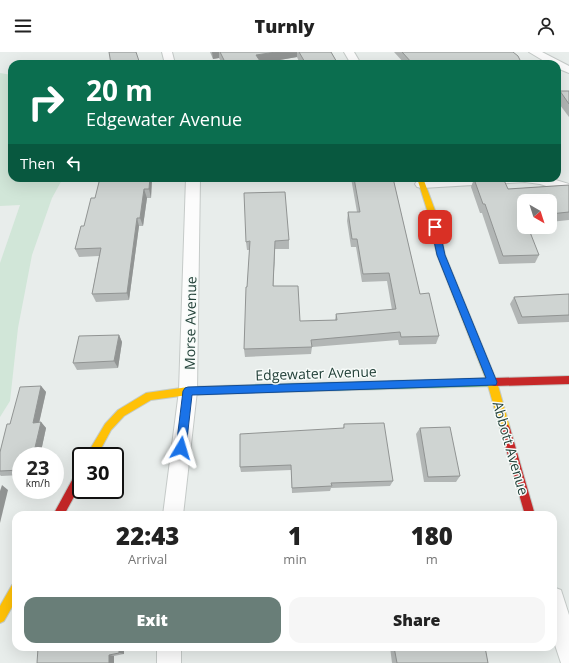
<!DOCTYPE html>
<style>
body{margin:0;font-family:"Open Sans",sans-serif;background:#f6f6f6;color:#222;height:100vh;display:flex;flex-direction:column;font-size:15px;white-space:nowrap}
*{box-sizing:border-box;margin:0}
p{font-size:13px;color:#767676}
.icon{flex:none;width:22px;height:22px;fill:none;stroke:currentColor;stroke-width:2;stroke-linecap:round;stroke-linejoin:round}
.map{position:relative;flex:1;overflow:hidden}
.details{position:absolute;left:12px;top:459px;width:545px;height:140px;display:flex;flex-direction:column;background:#fff;border-radius:12px;box-shadow:0 4px 16px #0002}
.details>*{flex:none}
.banner{position:absolute;left:8px;top:8px;width:553px;height:122px;border-radius:12px;box-shadow:0 4px 16px #0002;background:#0b6e4f;color:#fff;overflow:hidden}
.needle{width:26px;rotate:141deg}
.controls{position:absolute;left:517px;top:142px;display:grid;gap:8px}
.controls a{display:grid;place-items:center;width:40px;height:40px;border-radius:8px;background:#fff;box-shadow:0 4px 16px #0002;font-size:20px}
.speed{position:absolute;left:12px;top:395px;display:flex;gap:8px;font-size:20px;font-weight:700;text-align:center}
.speed>*{display:grid;place-content:center;width:52px;height:52px;border-radius:50%;background:#fff;box-shadow:0 4px 16px #0002;line-height:1}
.speed small{font-size:10px;font-weight:400}
.speed .limit{border:2px solid #111;border-radius:6px;background:#fff;color:#111}
.pin{position:absolute;display:grid;place-items:center;width:34px;height:34px;color:#fff;margin:-17px;border-radius:8px;box-shadow:0 2px 6px #0006}
.me{position:absolute;width:44px;margin:-22px;rotate:7deg;stroke-linejoin:round;filter:drop-shadow(0 0 3px #0008)}
.turn{display:flex;align-items:center;gap:14px;height:84px;padding:0 12px;font-size:18px}
.turn .icon{width:52px;height:52px;stroke-width:2.5}
.turn b{display:block;font-size:28px;line-height:34px}
.then{display:flex;align-items:center;height:38px;padding:0 12px;background:#0003;gap:8px;font-size:15px}
.eta{display:flex;justify-content:space-evenly;align-items:center;height:68px;text-align:center}
.eta b{font-size:24px;font-weight:800;line-height:28px}
.button{display:flex;gap:8px;margin-top:auto;padding:8px 12px}
.button a{flex:1;height:46px;border-radius:12px;background:#697e78;color:#fff;font-size:16px;font-weight:800;line-height:46px;text-align:center}
.button a+a{background:#f6f6f6;color:#222}
header{display:flex;justify-content:space-between;align-items:center;height:52px;padding:0 12px;background:#fff;font-size:18px;font-weight:800}
.map>svg:first-child{display:block}
.green{fill:#d1e6d8}
.lines{fill:none;stroke-linecap:round;stroke-linejoin:round}
.street-casing{stroke:#c5cac8;stroke-width:2}
.fast-casing{stroke:#c3cbc8;stroke-width:2}
.slow-casing{stroke:#c3cbc8;stroke-width:2}
.jam-casing{stroke:#c3cbc8;stroke-width:2}
.street{fill:#fcfcfc;fill-rule:evenodd}
.fast{fill:#4caf50;fill-rule:evenodd}
.slow{fill:#ffc107;fill-rule:evenodd}
.jam{fill:#c62828;fill-rule:evenodd}
.wall{fill:#b2b6b5}
.shaded-wall{fill:#919493}
.building{fill:#cfd4d2;stroke:#919493}
.route{fill:#1a73e8;stroke:#114b97}
.labels{text-anchor:middle;dominant-baseline:central;stroke-width:3;stroke-linejoin:round;paint-order:stroke}
.street-label{font-size:14px;fill:#24423a;stroke:#f7fbf9}
</style>
<header><svg class="icon" aria-label="menu" viewBox="0 0 24 24"><path d="M4 6h16M4 12h16M4 18h16"/></svg>Turnly<svg class="icon" aria-label="person" viewBox="0 0 24 24"><circle cx="12" cy="8" r="4"/><path d="M4 21q1-7 8-7t8 7"/></svg></header>
<div class="map">
<svg width="569" height="611" viewBox="0 0 569 611">
<rect width="100%" height="100%" fill="#e8edeb"/>
<path class="green" d="M0,21L12,23V126H63L52,146L32,203L18,276L10,349L0,365V211L20,153L0,154Z"/>
<g class="lines">
<defs>
<g id="street">
<path d="M162,0H172L175,12H165Z"/>
<path d="M344,0H354L361,12H351Z"/>
<path d="M529,0H542L569,14V21L557,16V12H549Z"/>
<path d="M186,126H200L197,339L183,463H163L179,339Z"/>
<path d="M450,126H549L569,132V141L540,132L525,130L422,136L417,135L415,132L417,129Z"/>
<path d="M553,535L561,538L569,563V611H561L553,587Z"/>
<rect x="157" y="595" width="24" height="16"/>
</g>
<path id="fast" d="M494,326L497,327L499,330L497,333L494,334L249,341L246,340L244,337L246,334L249,333Z"/>
<g id="slow">
<path d="M417,126H423L436,161L445,203L497,330L510,376L508,379L505,380L502,379L500,376L487,330L437,203L428,161Z"/>
<path d="M249,333L252,334L254,337L252,340L249,341L188,343L151,348L124,364L111,378L97,404H86L105,372L118,358L146,341L188,335Z"/>
<path d="M16,531V548L4,569L0,571V554L12,533Z"/>
</g>
<g id="jam">
<path d="M569,324V332L494,334L491,333L489,330L491,327L494,326Z"/>
<path d="M505,372L508,373L510,376L535,463H525L500,376L502,373Z"/>
<path d="M81,417V432L64,463H53L77,419Z"/>
</g>
</defs>
<use href="#street" class="street-casing"/>
<use href="#fast" class="fast-casing"/>
<use href="#slow" class="slow-casing"/>
<use href="#jam" class="jam-casing"/>
<use href="#street" class="street"/>
<use href="#fast" class="fast"/>
<use href="#slow" class="slow"/>
<use href="#jam" class="jam"/>
</g>
<g class="wall">
<path d="M210,0H331L338,12H300L297,5L261,11L262,12H222L219,6L213,7Z"/>
<path d="M394,0H513L522,12H405Z"/>
<path d="M560,39H569V65L557,49V45Z"/>
<path d="M152,126L151,146H147L143,174H139L129,248L96,250L92,242L99,204L79,205L75,197L95,146Z"/>
<path d="M351,126H393L420,242L439,284L436,292L399,293L398,288L312,295L311,302L245,305L244,297L247,235L250,198H247L246,190L289,188V197H275L273,234L300,269L335,268L336,262L392,258L387,229L362,230L356,195H351L347,169L348,160H357Z"/>
<path d="M474,127L508,137L569,133V168L550,170V149H524V175L539,203L535,211L499,212L482,161H480L471,135Z"/>
<path d="M569,242V270L518,272L510,252L514,245Z"/>
<path d="M119,283L122,290L118,316L77,318L73,311Z"/>
<path d="M41,334L46,340L39,370H41L46,376L40,404H21V423L1,424L0,423V400L10,372Z"/>
<path d="M344,372L393,429L390,434L331,436L330,439L292,441L291,418L241,420L240,415L343,377Z"/>
<path d="M420,376L460,424L456,430H424L416,382Z"/>
<path d="M124,595V602L114,604L37,611Z"/>
<path d="M390,595H485L488,611H392Z"/>
</g>
<g class="shaded-wall">
<path d="M212,0H219V6L213,7Z"/>
<path d="M276,0H297V5L257,12L256,3Z"/>
<path d="M150,126H152L151,146L149,137Z"/>
<path d="M144,137L147,146L143,174L140,166Z"/>
<path d="M137,166L139,174L129,248L127,241Z"/>
<path d="M275,189V197L273,242V234Z"/>
<path d="M119,283L122,290L118,316L114,309Z"/>
<path d="M41,334L46,340L38,376L33,371Z"/>
<path d="M41,370L46,376L40,404H33Z"/>
<path d="M2,433L8,438L0,471V439Z"/>
<path d="M119,595H124V602L119,601Z"/>
<path d="M109,603L114,604V611H109Z"/>
</g>
<g class="building">
<path d="M109,0H136L140,12H111Z"/>
<path d="M220,0H276L256,3L262,12H226Z"/>
<path d="M299,0H331L338,12H306Z"/>
<path d="M402,0H513L518,4L522,12H413Z"/>
<path d="M560,39H569V52Z"/>
<path d="M100,126H150L149,137H144L140,166H137L127,241L92,242L101,196L75,197L81,174H84L91,146H95Z"/>
<path d="M354,126H393L420,242L429,241L439,284L401,285L400,280L311,288L312,295L244,297L246,235H247L250,189L246,190L244,141L285,140L289,188L275,189L273,234H298L300,269L337,268L336,262L396,257L389,221L363,222L357,187H352L348,160H360Z"/>
<path d="M487,126H503L508,137L569,133V160L550,162V149H524V164H523L524,166V175H528L539,203L503,204L485,152H483L474,127Z"/>
<path d="M569,242V263L522,265L514,245Z"/>
<path d="M119,283L114,309L73,311L79,284Z"/>
<path d="M41,334L33,371L41,370L33,404H21V418L0,419V400L7,372H10L20,335Z"/>
<path d="M384,371L393,429L331,431L332,434L292,436L291,413L240,415V382L344,376V372Z"/>
<path d="M450,375L460,424L428,425L420,376Z"/>
<path d="M46,595H119V601L109,603V611H37L38,596Z"/>
<path d="M394,595H485L488,611H397Z"/>
</g>
<path class="route" d="M432,173H437L439,175L445,203L497,330L496,333L192,343L186,396L185,399L181,401L178,399L176,396L183,339L185,336L188,335L486,326L437,203L431,175Z"/>
<g class="labels">
<g class="street-label">
<text transform="translate(190 271) rotate(-89)">Morse Avenue</text>
<text transform="translate(316 321) rotate(-2)">Edgewater Avenue</text>
<text transform="translate(511 396) rotate(74)">Abbott Avenue</text>
</g>
</g>
</svg>
<div class="controls">
<a><svg class="needle" viewBox="-14 -14 28 28"><path d="M0-13l5 13h-10z" fill="#e53935"/><path d="M0 13l5-13h-10z" fill="#767676"/></svg></a>
</div>
<div class="speed"><div>23<small>km/h</small></div><div class="limit">30</div></div>
<div class="pin" style="left:435px;top:175px;background:#d93025"><svg class="icon" aria-label="arrive" viewBox="0 0 24 24"><path d="M6 21V4h12l-3 4 3 4H6"/></svg></div>
<svg class="me" style="left:181px;top:396px" viewBox="-20 -20 40 40"><path d="M0-17L14 15 0 8-14 15z" fill="#1a73e8" stroke="#fff" stroke-width="4"/></svg>
<div class="banner">
<div class="turn"><svg class="icon" aria-label="right" viewBox="0 0 24 24"><path d="M7 20v-9h11M14 6l5 5-5 5"/></svg><div><b>20 m</b>Edgewater Avenue</div></div>
<div class="then">Then<svg class="icon" aria-label="left" viewBox="0 0 24 24"><path d="M17 20v-9H6M10 6l-5 5 5 5"/></svg></div>
</div>
<section class="details">
<div class="eta">
<div><b>22:43</b><p>Arrival</p></div>
<div><b>1</b><p>min</p></div>
<div><b>180</b><p>m</p></div>
</div>
<div class="button"><a>Exit</a><a>Share</a></div>
</section>
</div>
